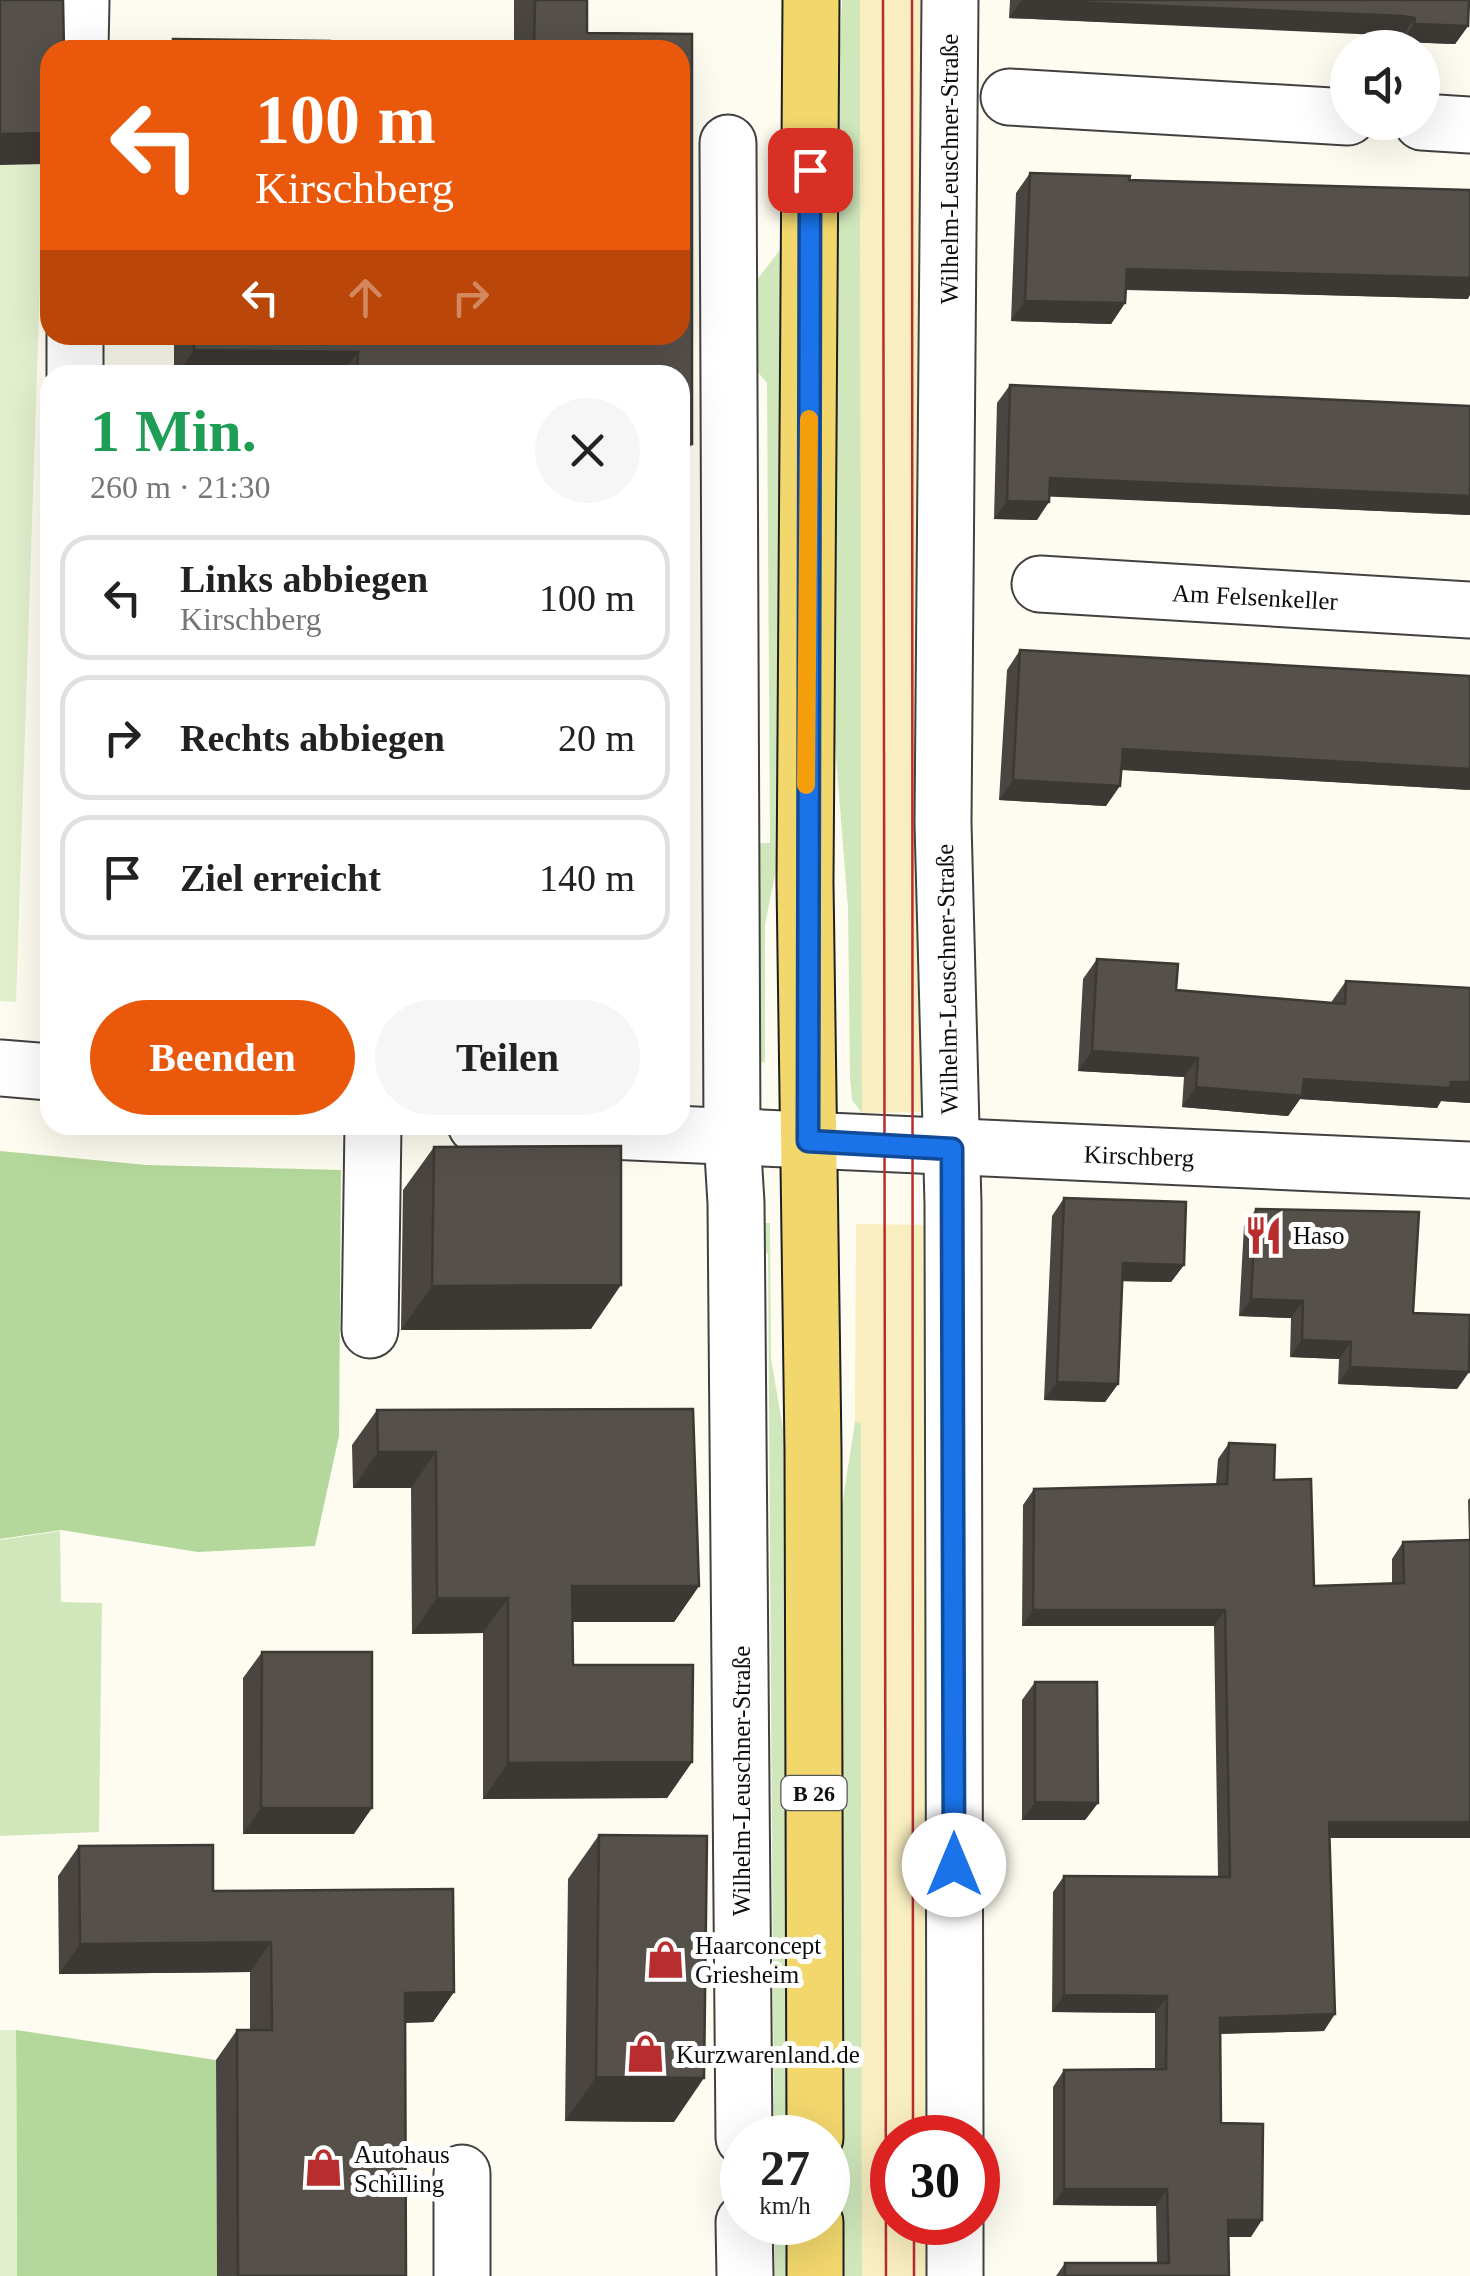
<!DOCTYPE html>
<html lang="de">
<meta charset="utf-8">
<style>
body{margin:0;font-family:Georgia,serif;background:#f6f6f6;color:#222;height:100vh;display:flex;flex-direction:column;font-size:38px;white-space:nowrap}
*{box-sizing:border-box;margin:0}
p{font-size:32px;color:#767676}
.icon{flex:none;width:55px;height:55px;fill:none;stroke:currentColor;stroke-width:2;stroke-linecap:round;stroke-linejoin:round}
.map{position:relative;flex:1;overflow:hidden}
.sheet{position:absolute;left:40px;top:365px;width:650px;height:770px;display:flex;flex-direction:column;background:#fff;border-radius:30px;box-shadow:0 10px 40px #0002}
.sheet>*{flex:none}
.banner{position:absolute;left:40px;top:40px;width:650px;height:305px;border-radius:30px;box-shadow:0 10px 40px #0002;background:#ea580c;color:#fff;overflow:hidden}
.buttons{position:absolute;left:1330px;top:30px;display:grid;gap:20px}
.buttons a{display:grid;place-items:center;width:110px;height:110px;border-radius:50%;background:#fff;box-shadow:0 10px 40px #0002;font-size:50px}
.speed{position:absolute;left:720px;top:2115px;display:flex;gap:20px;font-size:50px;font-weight:700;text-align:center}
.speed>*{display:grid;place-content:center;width:130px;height:130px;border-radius:50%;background:#fff;box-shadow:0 10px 40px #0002;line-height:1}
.speed small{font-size:25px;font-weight:400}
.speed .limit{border:15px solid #d22;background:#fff;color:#111}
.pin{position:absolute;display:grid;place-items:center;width:85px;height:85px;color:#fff;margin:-42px;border-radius:20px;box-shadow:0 5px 15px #0006}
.me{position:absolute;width:110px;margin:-55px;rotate:0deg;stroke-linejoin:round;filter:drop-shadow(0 0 8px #0008)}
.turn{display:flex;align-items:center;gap:35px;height:210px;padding:0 50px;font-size:45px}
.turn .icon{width:130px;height:130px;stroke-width:2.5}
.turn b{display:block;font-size:70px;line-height:85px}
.lanes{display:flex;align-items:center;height:95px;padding:0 50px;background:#0003;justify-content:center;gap:50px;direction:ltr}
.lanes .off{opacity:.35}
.round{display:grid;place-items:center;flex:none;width:105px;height:105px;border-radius:52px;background:#f6f6f6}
.summary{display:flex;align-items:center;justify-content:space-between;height:170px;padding:0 50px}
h1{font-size:60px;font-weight:600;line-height:75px;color:#1e9e55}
.primary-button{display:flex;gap:20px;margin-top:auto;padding:20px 50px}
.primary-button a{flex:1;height:115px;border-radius:60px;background:#ea580c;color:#fff;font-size:40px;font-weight:600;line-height:115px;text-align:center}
.primary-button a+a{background:#f6f6f6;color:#222}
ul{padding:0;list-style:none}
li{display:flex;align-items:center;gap:30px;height:125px;margin:0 20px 15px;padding:0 30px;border:5px solid #e0e0e0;border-radius:30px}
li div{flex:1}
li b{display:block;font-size:38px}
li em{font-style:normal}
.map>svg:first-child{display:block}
.green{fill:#d0e7bb}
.forest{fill:#b4d79b}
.sand{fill:#f8eebf}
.pitch{fill:#e1efcd}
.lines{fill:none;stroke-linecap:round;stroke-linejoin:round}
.minor-casing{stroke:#414141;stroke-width:59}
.major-casing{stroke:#1f1f1f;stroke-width:59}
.minor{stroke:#fff;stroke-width:55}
.major{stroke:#f2d76d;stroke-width:55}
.tram{stroke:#b82d2d;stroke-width:2.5}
.wall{fill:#4a4540}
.shaded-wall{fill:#3c3834}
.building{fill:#56504b;stroke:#3c3834;stroke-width:2.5}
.route-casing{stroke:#114b97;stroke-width:25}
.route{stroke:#1a73e8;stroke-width:18}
.slow{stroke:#f59e0b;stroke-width:18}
.labels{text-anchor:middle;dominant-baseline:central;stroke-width:10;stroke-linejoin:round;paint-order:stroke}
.shield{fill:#fff;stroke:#565656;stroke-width:2.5}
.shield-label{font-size:22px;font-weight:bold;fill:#0e0e0e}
.street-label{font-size:25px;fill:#0e0e0e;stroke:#fff}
.poi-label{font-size:25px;fill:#0e0e0e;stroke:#fff;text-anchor:start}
</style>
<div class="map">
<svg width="1470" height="2276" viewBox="0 0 1470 2276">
<rect width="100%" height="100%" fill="#fefcf0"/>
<g class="green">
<path d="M842,0H860L862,1113L852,1100L850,1078L848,908L833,719L835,153Z"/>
<path d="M787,241L779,855L765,924V1062H753V843H770L767,383L752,365V286Z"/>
<path d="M755,1223H770L771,1359L785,1440L789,2138L774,2137L768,1254L754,1243Z"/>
<path d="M855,1422H861L862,2276H837V1538Z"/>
<path d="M60,1531L61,1602L102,1603L99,1832L0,1836V1540Z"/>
<path d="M774,2223H789L788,2276H775Z"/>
</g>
<g class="forest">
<path d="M0,1151L146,1165L341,1170L339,1436L315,1546L198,1552L61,1530L0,1539Z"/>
<path d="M16,2030L216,2060L217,2276H17Z"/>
</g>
<g class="sand">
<path d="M860,0H930L923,1112L862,1113Z"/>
<path d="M856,1224L929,1225L931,2137L892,2138V2222L931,2223V2276H862L861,1423L855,1422Z"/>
</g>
<g class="pitch">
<path d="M0,0H40L44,164L16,1002L0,1001Z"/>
<path d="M0,2030H16L17,2276H0Z"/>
</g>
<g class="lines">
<defs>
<g id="minor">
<path d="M950,0L943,823L953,1204L955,2138"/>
<path d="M80,50L81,0"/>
<path d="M1009,97L1348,117"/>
<path d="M1422,122L1470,125"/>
<path d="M728,143L732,1137L736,1203L744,2138"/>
<path d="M75,375V335"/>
<path d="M1040,584L1470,610"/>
<path d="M0,1068L50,1072"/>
<path d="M476,1125L1470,1170"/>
<path d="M370,1330L373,1125"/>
<path d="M744,2222L745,2276"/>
<path d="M955,2222V2276"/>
<path d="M462,2276V2173"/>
</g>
<g id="major">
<path d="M811,0L805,882L813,1449L815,2138"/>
<path d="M815,2222V2276"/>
</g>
</defs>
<use href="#minor" class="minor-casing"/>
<use href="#major" class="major-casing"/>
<use href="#minor" class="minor"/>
<use href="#major" class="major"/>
<g class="tram">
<path d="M883,0L886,2276"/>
<path d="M912,0L913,2138"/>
<path d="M914,2222V2276"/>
</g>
</g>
<g class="wall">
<path d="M514,0H587V33L692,34V444L687,451V534L680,544V375H174V335H680V50H514Z"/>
<path d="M1010,0H1469L1468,26L1455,44L1402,42V36L1391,34L1009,18Z"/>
<path d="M173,39L330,50H166Z"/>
<path d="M1030,173L1129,180L1468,299L1126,290L1125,303L1111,324L1011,321L1016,193Z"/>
<path d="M1010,385L1470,406V515L1050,496L1037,520L994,519L997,403Z"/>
<path d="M1020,650L1470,790L1121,770L1106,806L999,800L1007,670Z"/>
<path d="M1097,959L1176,990L1332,1003V1001L1346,981L1470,988V1103L1441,1101L1437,1108L1300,1099L1288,1116L1182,1107L1184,1077L1078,1071L1083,979Z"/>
<path d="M434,1147L591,1329L401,1330L403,1190Z"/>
<path d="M1064,1198L1184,1265L1171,1282L1122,1281L1118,1384L1105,1402L1044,1400L1052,1216Z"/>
<path d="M1256,1209L1413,1313L1469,1372L1457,1389L1338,1384L1339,1359L1290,1357L1291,1318L1239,1316L1244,1226Z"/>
<path d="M377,1410L699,1586L674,1622H572L573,1665L692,1762L667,1798L483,1799V1633L412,1634L411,1488H353L352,1445Z"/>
<path d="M1229,1443L1274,1480L1314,1586L1392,1584V1559L1403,1542L1469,1540L1468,1500L1470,1498V1838H1330L1324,2031L1220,2034L1221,2123L1251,2237H1228L1229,2276H1056L1065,2263H1157L1156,2206L1053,2205V2087L1064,2070L1155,2069V2013L1052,2012L1053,1892L1064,1876L1218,1877L1214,1626H1022L1023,1505L1034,1489L1216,1485L1218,1459Z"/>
<path d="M262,1652L354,1834H243V1678Z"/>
<path d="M1035,1682L1098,1803L1085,1820H1022V1700Z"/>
<path d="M599,1835L674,2122L565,2121L568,1879Z"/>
<path d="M79,1846L213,1891L454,1992L433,2022L405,2023L406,2276H217L216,2060L237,2030H250V1972L59,1974L58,1876Z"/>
</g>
<g class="shaded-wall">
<path d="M1022,0L1403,16L1415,18L1402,36L1009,18Z"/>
<path d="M1414,24L1468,26L1455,44L1402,42Z"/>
<path d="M50,133V156L44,164L0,165V134Z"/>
<path d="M1127,269L1470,278V295L1468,299L1113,289Z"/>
<path d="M1025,301L1125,303L1111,324L1011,321Z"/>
<path d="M194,350L358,352L341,375H177Z"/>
<path d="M1050,478L1470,496V515L1037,496Z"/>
<path d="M1007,501L1049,502L1037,520L994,519Z"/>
<path d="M1123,749L1470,769V790L1109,769Z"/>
<path d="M1013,780L1120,786L1106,806L999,800Z"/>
<path d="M1092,1051L1198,1058L1184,1077L1078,1071Z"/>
<path d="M1304,1079L1470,1082V1103L1441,1101L1437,1108L1300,1099L1288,1116L1182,1107L1196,1087Z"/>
<path d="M1123,1263L1184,1265L1171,1282L1111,1281Z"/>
<path d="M621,1285L591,1329L401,1330L432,1286Z"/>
<path d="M1251,1299L1303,1301L1291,1318L1239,1316Z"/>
<path d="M1302,1340L1351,1342L1339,1359L1290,1357Z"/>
<path d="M1350,1367L1469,1372L1457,1389L1338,1384Z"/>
<path d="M1057,1382L1118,1384L1105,1402L1044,1400Z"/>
<path d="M378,1452H436L411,1488H353Z"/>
<path d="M572,1586H699L674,1622H547Z"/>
<path d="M437,1598H508L483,1633L412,1634Z"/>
<path d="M1033,1610H1225L1214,1626H1022Z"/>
<path d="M692,1762L667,1798L483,1799L508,1763Z"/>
<path d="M1035,1802L1098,1803L1085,1820H1022Z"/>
<path d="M261,1808H372L354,1834H243Z"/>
<path d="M1329,1822H1470V1838H1318Z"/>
<path d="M271,1942L250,1972L59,1974L80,1944Z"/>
<path d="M454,1992L433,2022L383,2023L405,1993Z"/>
<path d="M1064,1995L1167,1996L1155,2013L1052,2012Z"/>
<path d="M1335,2014L1324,2031L1209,2034L1220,2018Z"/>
<path d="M596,2077L704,2078L674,2122L565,2121Z"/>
<path d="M1064,2189H1167L1156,2206L1053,2205Z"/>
<path d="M1228,2220H1262L1251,2237H1216Z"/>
</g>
<g class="building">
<path d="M0,0H63L64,50H50V133L0,134Z"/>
<path d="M535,0H587V33L692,34V444H687V534H680V375H357L358,352L194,350V335H680V50H534Z"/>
<path d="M1022,0H1469L1468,26L1414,24L1415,18L1403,16Z"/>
<path d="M173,39L330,41V50H173Z"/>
<path d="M1030,173L1130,176L1129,180L1470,190V278L1127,269L1125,303L1025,301Z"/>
<path d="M1010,385L1470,406V496L1050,478L1049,502L1007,501Z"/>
<path d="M1020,650L1470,676V769L1123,749L1120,786L1013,780Z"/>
<rect x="680" y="719" width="1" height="268"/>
<path d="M1097,959L1178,964L1176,990L1345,1004L1346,981L1470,988V1082H1451L1450,1088L1304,1079L1302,1096L1196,1087L1198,1058L1092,1051Z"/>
<path d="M621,1146V1285L432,1286L434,1147Z"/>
<path d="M1064,1198L1186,1202L1184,1265L1123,1263L1118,1384L1057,1382Z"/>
<path d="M1256,1209L1419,1212L1413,1313L1470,1315L1469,1372L1350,1367L1351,1342L1302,1340L1303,1301L1251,1299Z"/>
<path d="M693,1409L699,1586H572L573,1665H693L692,1762L508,1763V1598H437L436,1452H378L377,1410Z"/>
<path d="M1229,1443L1275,1445L1274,1480L1311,1479L1314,1586L1404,1583L1403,1542L1470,1540V1822H1329L1335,2014L1220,2018L1221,2123L1263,2124L1262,2220H1228L1229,2276H1065V2263H1169L1167,2189H1064V2070L1166,2069L1167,1996L1064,1995V1876L1230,1877L1225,1610H1033L1034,1489L1227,1484Z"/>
<path d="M262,1652H372V1808H261Z"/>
<path d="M1035,1682H1097L1098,1803L1035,1802Z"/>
<path d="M599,1835L707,1836L704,2078L596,2077Z"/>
<path d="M213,1845V1891L453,1889L454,1992L405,1993L406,2276H238L237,2030H272L271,1942L80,1944L79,1846Z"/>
</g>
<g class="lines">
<defs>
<path id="route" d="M810,170L808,1141L952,1149L954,1865"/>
</defs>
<use href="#route" class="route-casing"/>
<use href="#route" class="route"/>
<path class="slow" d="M806,785L809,419"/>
</g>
<defs>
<symbol id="restaurant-bare" viewBox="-9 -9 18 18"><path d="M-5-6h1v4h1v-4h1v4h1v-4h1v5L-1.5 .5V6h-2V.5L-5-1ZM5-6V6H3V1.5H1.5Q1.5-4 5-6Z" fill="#b82d2d" stroke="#fff" stroke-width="2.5" paint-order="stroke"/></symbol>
<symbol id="shop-bare" viewBox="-9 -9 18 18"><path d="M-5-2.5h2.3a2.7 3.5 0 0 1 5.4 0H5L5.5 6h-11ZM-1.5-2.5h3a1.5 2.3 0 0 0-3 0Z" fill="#b82d2d" stroke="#fff" stroke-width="2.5" paint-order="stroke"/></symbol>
</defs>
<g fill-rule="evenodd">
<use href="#restaurant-bare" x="1236" y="1208" width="55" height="55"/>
<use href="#shop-bare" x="638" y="1932" width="55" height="55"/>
<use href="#shop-bare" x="618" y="2026" width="55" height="55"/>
<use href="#shop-bare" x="296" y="2140" width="55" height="55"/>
</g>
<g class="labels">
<rect class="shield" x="781.5" y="1776" width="65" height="34" rx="8"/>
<g class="shield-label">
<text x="814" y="1793">B 26</text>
</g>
<g class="street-label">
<text transform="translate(949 169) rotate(-90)">Wilhelm-Leuschner-Straße</text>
<text transform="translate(1255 597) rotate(3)">Am Felsenkeller</text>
<text transform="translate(947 979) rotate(-91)">Wilhelm-Leuschner-Straße</text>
<text transform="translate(1139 1156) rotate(2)">Kirschberg</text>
<text transform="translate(741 1781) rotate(-90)">Wilhelm-Leuschner-Straße</text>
</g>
<g class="poi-label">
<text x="1293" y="1235">Haso</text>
<text x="695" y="1945">Haarconcept<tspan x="695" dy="29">Griesheim</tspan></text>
<text x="676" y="2054">Kurzwarenland.de</text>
<text x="354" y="2154">Autohaus<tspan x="354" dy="29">Schilling</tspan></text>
</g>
</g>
</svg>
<div class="buttons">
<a><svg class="icon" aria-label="sound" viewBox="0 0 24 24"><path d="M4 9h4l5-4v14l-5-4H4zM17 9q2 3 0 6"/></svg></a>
</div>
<div class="speed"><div>27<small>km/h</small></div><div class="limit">30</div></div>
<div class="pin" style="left:810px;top:170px;background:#d93025"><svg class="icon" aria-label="arrive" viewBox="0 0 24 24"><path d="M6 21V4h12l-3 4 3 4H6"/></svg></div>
<svg class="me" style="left:954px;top:1865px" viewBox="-20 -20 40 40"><circle r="19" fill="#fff"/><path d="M0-13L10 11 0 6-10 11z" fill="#1a73e8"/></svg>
<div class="banner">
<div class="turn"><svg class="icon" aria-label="left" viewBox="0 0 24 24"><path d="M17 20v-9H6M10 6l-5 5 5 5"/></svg><div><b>100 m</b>Kirschberg</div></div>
<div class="lanes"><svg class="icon" aria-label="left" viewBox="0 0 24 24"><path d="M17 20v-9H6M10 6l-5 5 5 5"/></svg><svg class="icon off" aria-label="ahead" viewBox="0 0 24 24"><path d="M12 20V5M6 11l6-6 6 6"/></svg><svg class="icon off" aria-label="right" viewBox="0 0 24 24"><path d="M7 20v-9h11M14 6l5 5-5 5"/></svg></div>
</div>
<section class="sheet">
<div class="summary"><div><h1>1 Min.</h1><p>260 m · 21:30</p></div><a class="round"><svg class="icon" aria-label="close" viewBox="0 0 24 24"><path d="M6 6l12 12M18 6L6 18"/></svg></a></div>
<ul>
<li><svg class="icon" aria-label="left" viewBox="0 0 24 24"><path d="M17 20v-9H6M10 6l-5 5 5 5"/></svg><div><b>Links abbiegen</b><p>Kirschberg</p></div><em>100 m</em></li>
<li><svg class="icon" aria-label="right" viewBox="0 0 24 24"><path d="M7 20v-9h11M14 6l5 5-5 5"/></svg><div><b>Rechts abbiegen</b></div><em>20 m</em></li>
<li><svg class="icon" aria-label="arrive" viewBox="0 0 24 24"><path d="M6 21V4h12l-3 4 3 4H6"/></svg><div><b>Ziel erreicht</b></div><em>140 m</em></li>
</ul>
<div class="primary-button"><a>Beenden</a><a>Teilen</a></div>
</section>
</div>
